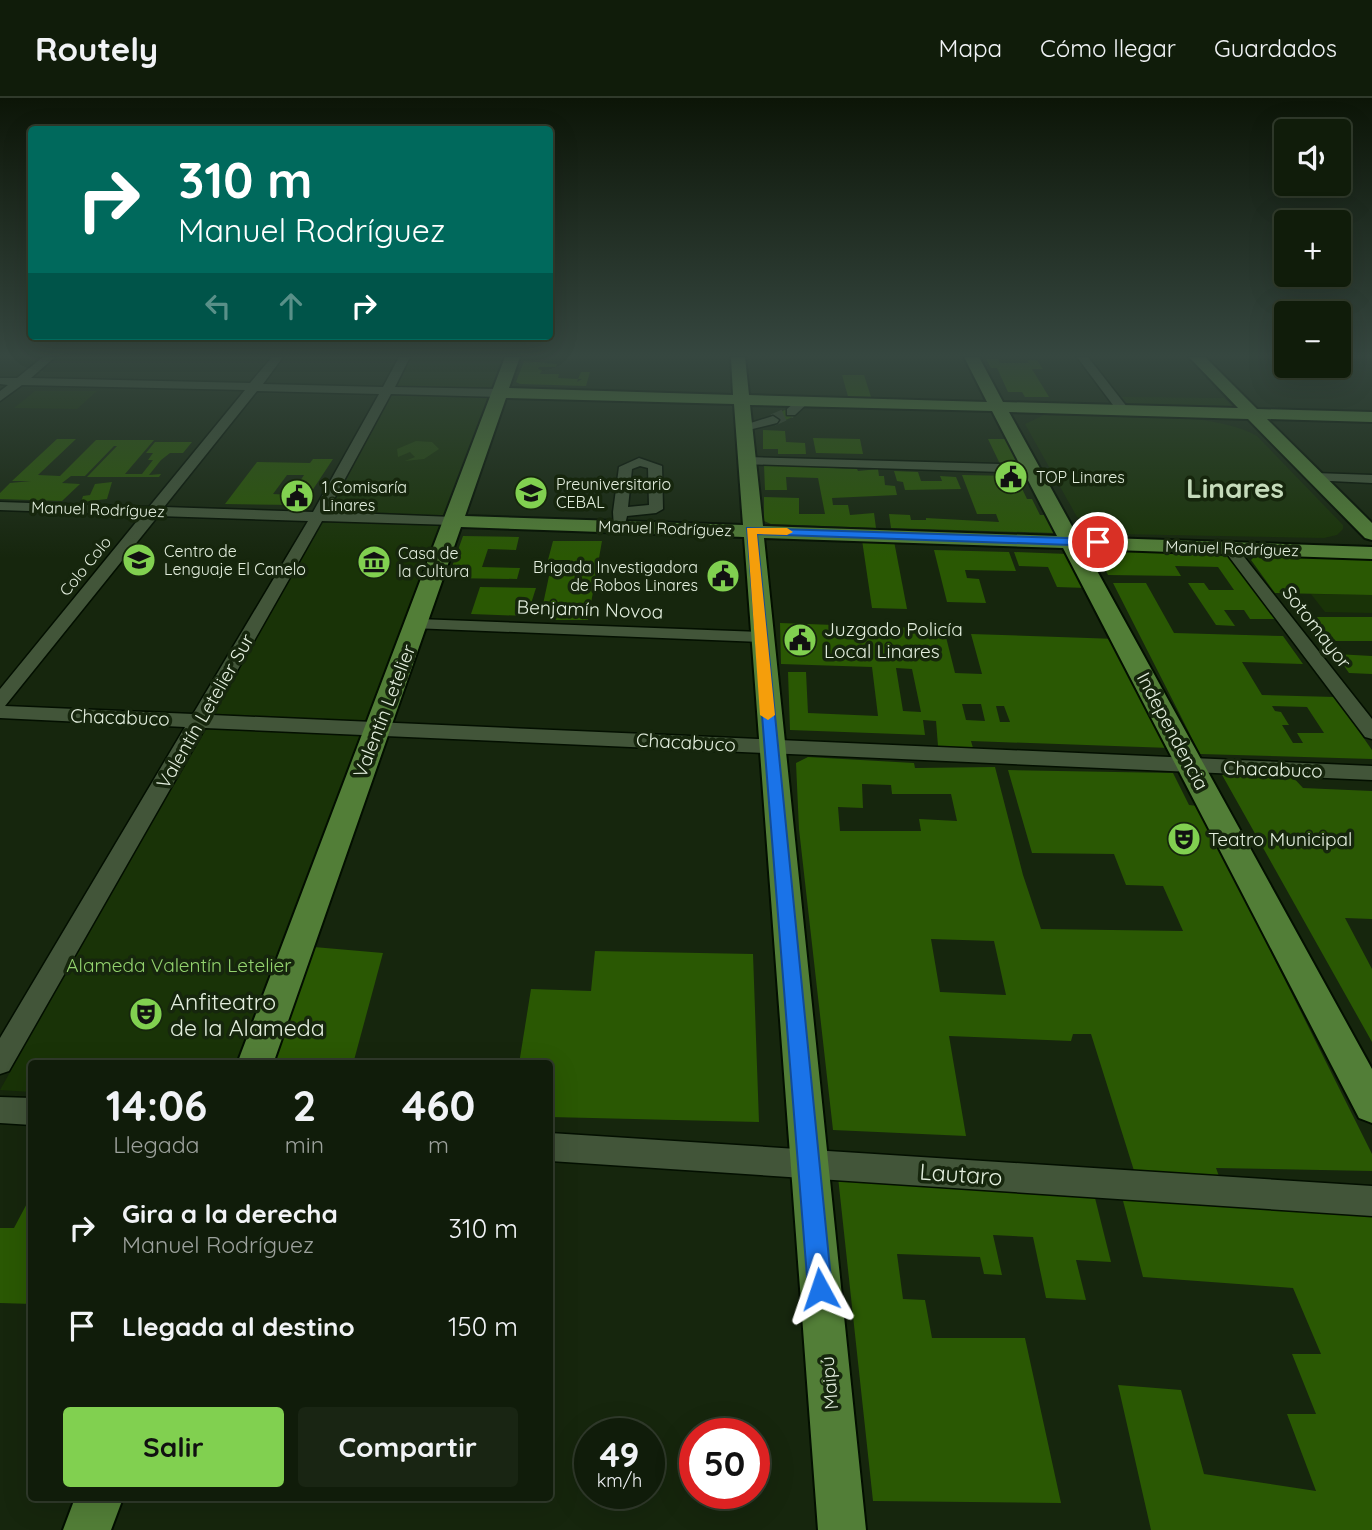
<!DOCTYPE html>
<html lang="es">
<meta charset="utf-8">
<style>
body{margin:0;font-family:Quicksand,sans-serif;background:#192513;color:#f1f3f6;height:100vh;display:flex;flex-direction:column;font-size:26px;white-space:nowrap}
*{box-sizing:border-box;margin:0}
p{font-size:23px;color:#9ca19c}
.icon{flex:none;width:38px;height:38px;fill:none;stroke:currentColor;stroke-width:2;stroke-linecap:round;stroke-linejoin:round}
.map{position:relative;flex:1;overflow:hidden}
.drawer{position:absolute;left:28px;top:962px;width:525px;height:441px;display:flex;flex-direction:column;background:#101c0a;border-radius:7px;box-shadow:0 7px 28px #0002,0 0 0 2px #303a2b}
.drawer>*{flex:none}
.top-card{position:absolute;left:28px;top:28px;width:525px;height:214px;border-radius:7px;box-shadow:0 7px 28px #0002,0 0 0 2px #303a2b;background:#00695c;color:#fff;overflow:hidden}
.tools{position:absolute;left:1274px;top:21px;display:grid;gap:14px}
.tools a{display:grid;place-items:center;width:77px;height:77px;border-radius:7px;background:#101c0a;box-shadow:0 7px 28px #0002,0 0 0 2px #303a2b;font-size:35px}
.speed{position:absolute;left:574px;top:1320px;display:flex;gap:14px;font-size:35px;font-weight:700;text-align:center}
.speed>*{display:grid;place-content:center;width:91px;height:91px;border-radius:50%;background:#101c0a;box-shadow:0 7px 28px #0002,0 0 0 2px #303a2b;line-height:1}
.speed small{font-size:18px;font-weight:400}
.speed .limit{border:10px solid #d22;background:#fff;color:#111}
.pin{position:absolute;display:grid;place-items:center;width:60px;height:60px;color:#fff;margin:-30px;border:4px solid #fff;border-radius:50%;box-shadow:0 2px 7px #0007}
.me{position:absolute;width:77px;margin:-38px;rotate:355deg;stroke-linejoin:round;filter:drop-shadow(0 0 5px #0008)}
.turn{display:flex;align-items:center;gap:24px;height:147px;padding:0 35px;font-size:32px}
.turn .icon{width:91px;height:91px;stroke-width:2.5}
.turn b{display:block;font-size:49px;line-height:60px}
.lanes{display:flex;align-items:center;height:66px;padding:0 35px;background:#0003;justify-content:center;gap:35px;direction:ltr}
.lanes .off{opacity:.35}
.eta{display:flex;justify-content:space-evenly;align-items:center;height:119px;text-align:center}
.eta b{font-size:42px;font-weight:700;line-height:49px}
.button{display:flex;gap:14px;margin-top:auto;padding:14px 35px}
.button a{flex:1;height:80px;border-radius:7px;background:#81d050;color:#111;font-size:28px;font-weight:700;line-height:80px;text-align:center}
.button a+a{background:#192513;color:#f1f3f6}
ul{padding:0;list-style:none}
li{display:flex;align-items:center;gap:21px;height:98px;padding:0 35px}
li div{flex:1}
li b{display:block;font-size:26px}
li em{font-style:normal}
header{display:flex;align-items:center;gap:42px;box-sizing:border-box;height:98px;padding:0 35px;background:#101c0a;border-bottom:2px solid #303a2b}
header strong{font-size:33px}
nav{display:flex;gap:38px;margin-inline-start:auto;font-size:24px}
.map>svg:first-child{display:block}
.green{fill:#193307}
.water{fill:#25480c}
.building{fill:#2a5803;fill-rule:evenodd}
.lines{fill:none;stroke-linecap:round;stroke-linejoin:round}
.minor-tunnel{stroke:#35442c;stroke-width:12;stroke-dasharray:12 6;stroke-linecap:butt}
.minor-casing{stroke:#030f00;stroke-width:3}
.major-casing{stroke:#030f00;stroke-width:4}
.minor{fill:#425539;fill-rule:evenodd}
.major{fill:#527e37;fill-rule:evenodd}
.route{fill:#1a73e8;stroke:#114b97;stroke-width:2}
.slow{fill:#f59e0b}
.labels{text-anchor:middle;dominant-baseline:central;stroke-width:7;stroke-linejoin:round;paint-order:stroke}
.far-poi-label{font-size:16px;fill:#e3eede;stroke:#16260d;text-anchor:start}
.far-street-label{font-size:16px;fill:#e3eede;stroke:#16260d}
.street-label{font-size:19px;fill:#e3eede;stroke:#16260d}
.poi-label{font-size:19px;fill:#e3eede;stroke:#16260d;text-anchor:start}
.park-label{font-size:19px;fill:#93d36e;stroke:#16260d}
.near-poi-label{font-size:23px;fill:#e3eede;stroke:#16260d;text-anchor:start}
.near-street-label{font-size:23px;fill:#e3eede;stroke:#16260d}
.far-town-label{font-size:28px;font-weight:bold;fill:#c5dbbb;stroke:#16260d}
</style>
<header>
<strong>Routely</strong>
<nav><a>Mapa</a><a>Cómo llegar</a><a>Guardados</a></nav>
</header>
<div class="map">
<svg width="1372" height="1432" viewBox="0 0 1372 1432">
<rect width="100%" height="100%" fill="#16260d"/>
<g class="green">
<path d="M412,259H505L243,966H32L31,994L0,992Z"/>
<path d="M35,293H97L77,311L14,310Z"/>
<path d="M1122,299L1224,300L1232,308H1129Z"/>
<path d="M1044,317C1101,319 1210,311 1257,338L1343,427V431L1337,437L1324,440L1115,436L1077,419L1025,326Z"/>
<path d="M1311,496L1372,497V515L1325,514Z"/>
</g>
<path class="water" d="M416,343L432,344L439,351L424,361L405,363L415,359L410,354L398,359L397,351Z"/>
<g class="building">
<path d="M986,261H998L1000,265H1029L1027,262H1037L1043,271H1032L1049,299H1025L1022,294H1008L997,270H991Z"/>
<path d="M524,263L557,266L556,269H539L538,271L542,272L540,276H559L558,280L578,281L577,284L582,281H578L581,274H590L586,288L520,286L516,284Z"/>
<path d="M842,277H864L872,302H849Z"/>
<path d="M785,312L797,317L779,325L767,319Z"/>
<path d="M763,332L785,333L786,344L805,345L806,356H778V351H763Z"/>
<path d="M813,340L860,341L863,356L816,355Z"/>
<path d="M57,341H76L38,377L60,378L96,342H154L125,376H142L153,362H148L153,355H146L155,344H192L183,355H170L161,362L149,377L161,376L159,379H87L117,348H114L85,378H71L62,385L80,386L62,403L0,401V395L10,385L31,383H12Z"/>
<path d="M988,341H1005L1018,366H1000Z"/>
<path d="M313,361H333L306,402L298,407L225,406L257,364L310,365ZM287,377H304L291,397L273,396Z"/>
<path d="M764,367L857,371L858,373L878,371L879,378H884L885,387L895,388L897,397L832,400L833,407H848L850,417L874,415L876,430L771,426L764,423V399L799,400V416H825L818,380L786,379L787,392H765Z"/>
<path d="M894,373L918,374L921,383H942L940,378L956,379L961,391L905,392L903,384L897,383Z"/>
<path d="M962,377L1016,378L1027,401H1032L1040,417H1046L1054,435L891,430L889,416L910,417L911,422H926V420L999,424L996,416H977Z"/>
<path d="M112,384L107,401L81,404L83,398L90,397L95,386Z"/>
<path d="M463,438L519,439L516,452L488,451L482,469L520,470L517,481L448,480Z"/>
<path d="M862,442L894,443L907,511L872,510Z"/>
<path d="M553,443H602L588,522H555L556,515L542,511L549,478H566L570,462H548Z"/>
<path d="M934,452L1009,454L1016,473L965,472L967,480L979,481L986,505L947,504Z"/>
<path d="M1096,453L1228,456L1276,521H1250L1244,512H1224L1235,528L1216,527L1188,485H1204L1209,492H1234L1218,469L1175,468L1181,478L1108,477Z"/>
<path d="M1014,454L1068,456L1086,490L1057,489L1048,469L1019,468Z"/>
<path d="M1255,458L1372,461V497L1275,495L1251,462Z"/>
<path d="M1113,485H1146L1174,535L1283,538L1303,566L1242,564L1262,597L1335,599L1372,652V661L1200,656ZM1272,608L1307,609L1324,635H1297L1303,645H1293L1282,627H1289L1281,614L1275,613Z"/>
<path d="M480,489L536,490L527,518L471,516Z"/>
<path d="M1311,519H1372V543H1331Z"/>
<path d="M780,525L944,531L955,575L982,576L971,536L1117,541L1170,650L971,643L973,650L938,648L936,623L923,622L925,637L790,632L788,574H806L808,615L878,618L872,569L781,566ZM896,570L912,571L921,614L903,613ZM962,606H981L985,623L966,622ZM996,608H1004L1010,624H1000Z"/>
<path d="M1336,556L1372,558V576L1349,575Z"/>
<path d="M808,659L914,665L915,670L995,669L1023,777L1041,831L1183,833L1163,788L1126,787L1114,756L1032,755L1008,672L1173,675L1189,707L1198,708L1372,1056V1073L1216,1070L1220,1081L1136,1079L1091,936H1073L1071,943L949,938L966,1038L833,1032L799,731L796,665ZM862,686L891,687L892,696H951L957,723L919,721L921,733H840L838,709L863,710ZM931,841L994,843L1006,897L940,894Z"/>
<path d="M1221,675L1291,677L1303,690L1372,693V821L1345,820L1372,871V944Z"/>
<path d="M314,849L383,855L353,966H274Z"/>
<path d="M595,853L753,856L759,1024L550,1019V966H519L531,891L591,893Z"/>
<path d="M838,1079L1094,1096L1111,1164L1076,1162L1086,1202L1046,1200L1033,1139L993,1137L1002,1177L984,1176L980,1159L897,1156L903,1201L925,1202L932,1240H1025L1061,1405L873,1403Z"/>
<path d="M32,1096V1206L0,1205V1130H14Z"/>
<path d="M1122,1099L1372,1116V1432H1151L1118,1287L1181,1292L1204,1376L1316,1393L1287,1316H1316L1292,1256H1321L1293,1190L1143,1179Z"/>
</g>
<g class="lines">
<path class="minor-tunnel" d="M773,322L791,314"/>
<defs>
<g id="minor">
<path d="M43,259H55L31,280L250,285L272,259H283L263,286L383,289L399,259H410L395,289L500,291L506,295L500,299L391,296L327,414L453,419L460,423L453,427L322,423L212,617L1372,668V682L205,630L9,973L0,976V940L185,629L0,620V591L142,417L0,412V404L149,409L245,292L22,287L0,303V293L8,287L0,286V280H17ZM257,293L379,296L313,414L164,409ZM158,418L308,423L193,616L5,608Z"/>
<path d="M1077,259H1088L1127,309V315H1119Z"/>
<path d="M800,300L810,303L795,317H787V311Z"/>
<path d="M773,318L779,322L777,325L744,333L738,329Z"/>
<path d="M747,359L1032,367L1039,371L1032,375L742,366L740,363Z"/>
<path d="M639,360L662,368L663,411L656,415L627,418L624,431H614L613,414L619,369ZM640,368L648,370L649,407L628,409L632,371Z"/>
<path d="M1315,375L1372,377V385L1310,382L1308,379Z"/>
<path d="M1229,444L1234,446L1372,621V641L1365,639L1224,452L1221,449Z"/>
<path d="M418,521L761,534L770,539L761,544L412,530L410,526Z"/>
<path d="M0,999L32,1000V1027L0,1025Z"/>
<path d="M550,1035L1372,1088V1118L550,1063Z"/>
</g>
<g id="major">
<path d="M505,259H520L509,290L733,297L731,259H745L749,297L987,304L964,259H979L1003,304L1238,310L1189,259H1205L1257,311L1372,314V324L1267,321L1372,425V442L1365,440L1248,321L1009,314L1078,439L1372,449V461L1085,451L1372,971V1025L1359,1020L1063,450L764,440L866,1432H818L744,439L461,429L273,966H237ZM506,300L734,306L743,427L465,418ZM750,307L992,313L1057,438L763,428Z"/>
<path d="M75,1400H123L111,1432H63Z"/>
</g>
</defs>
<use href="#minor" class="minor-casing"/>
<use href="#major" class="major-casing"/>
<use href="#minor" class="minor"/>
<use href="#major" class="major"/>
</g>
<linearGradient id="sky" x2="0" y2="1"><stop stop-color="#0c1507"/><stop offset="0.56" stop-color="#364740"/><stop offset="1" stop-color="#364740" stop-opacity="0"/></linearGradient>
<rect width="1372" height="460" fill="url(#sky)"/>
<path class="route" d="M747,430L1098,441L1104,444L1098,448L757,436L832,1191L829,1199L820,1202L812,1199L808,1191Z"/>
<path class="slow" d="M747,430H787L793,434L787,437L757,436L775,617L768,622L760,617Z"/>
<defs>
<symbol id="civic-disc" viewBox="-11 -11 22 22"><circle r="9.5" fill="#81d050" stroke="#16260d"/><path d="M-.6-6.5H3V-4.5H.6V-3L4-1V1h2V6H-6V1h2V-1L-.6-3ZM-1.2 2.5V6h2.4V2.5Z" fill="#111"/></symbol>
<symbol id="school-disc" viewBox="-11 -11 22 22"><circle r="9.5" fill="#81d050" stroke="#16260d"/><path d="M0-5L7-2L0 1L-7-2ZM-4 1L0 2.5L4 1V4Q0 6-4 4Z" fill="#111"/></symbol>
<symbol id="museum-disc" viewBox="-11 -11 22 22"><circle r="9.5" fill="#81d050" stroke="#16260d"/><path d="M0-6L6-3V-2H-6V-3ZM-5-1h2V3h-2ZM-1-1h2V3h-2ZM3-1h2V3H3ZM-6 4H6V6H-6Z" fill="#111"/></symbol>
<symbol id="theatre-disc" viewBox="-11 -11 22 22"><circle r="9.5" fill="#81d050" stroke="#16260d"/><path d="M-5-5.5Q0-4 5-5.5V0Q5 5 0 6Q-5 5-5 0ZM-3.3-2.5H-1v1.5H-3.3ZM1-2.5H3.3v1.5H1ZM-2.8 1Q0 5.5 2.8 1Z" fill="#111"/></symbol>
</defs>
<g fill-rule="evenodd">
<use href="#civic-disc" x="992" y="360" width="38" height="38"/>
<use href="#school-disc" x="512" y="376" width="38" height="38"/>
<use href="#civic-disc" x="278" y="379" width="38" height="38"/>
<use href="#school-disc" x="120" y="443" width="38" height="38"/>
<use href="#museum-disc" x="355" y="445" width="38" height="38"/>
<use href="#civic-disc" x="704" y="459" width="38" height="38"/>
<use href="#civic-disc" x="781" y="523" width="38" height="38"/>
<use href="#theatre-disc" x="1165" y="722" width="38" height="38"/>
<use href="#theatre-disc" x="127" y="897" width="38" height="38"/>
</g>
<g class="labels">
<g class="far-poi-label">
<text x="1036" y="379">TOP Linares</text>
<text x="556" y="386">Preuniversitario<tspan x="556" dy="18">CEBAL</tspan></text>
<text x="322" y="389">1 Comisaría<tspan x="322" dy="18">Linares</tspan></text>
<text x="164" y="453">Centro de<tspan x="164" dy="18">Lenguaje El Canelo</tspan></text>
<text x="398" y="455">Casa de<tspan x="398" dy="18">la Cultura</tspan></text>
<text x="698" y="469" text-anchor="end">Brigada Investigadora<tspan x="698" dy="18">de Robos Linares</tspan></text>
</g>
<g class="far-street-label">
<text transform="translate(98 411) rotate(2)">Manuel Rodríguez</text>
<text transform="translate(665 430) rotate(2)">Manuel Rodríguez</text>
<text transform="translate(1232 450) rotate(2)">Manuel Rodríguez</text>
<text transform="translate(85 468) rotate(-51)">Colo Colo</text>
</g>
<g class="street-label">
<text transform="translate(590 511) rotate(2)">Benjamín Novoa</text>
<text transform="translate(1317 529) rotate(52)">Sotomayor</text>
<text transform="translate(205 613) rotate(-60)">Valentín Letelier Sur</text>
<text transform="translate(384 613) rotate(-69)">Valentín Letelier</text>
<text transform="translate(120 619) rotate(2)">Chacabuco</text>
<text transform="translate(1173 633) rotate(62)">Independencia</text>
<text transform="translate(686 644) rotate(3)">Chacabuco</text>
<text transform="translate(1273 671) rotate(2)">Chacabuco</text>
<text transform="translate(829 1285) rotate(-95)">Maipú</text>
</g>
<g class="poi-label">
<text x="824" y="531">Juzgado Policía<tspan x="824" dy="22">Local Linares</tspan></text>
<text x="1208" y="741">Teatro Municipal</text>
</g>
<g class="park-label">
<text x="179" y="867">Alameda Valentín Letelier</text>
</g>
<g class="near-poi-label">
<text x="170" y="903">Anfiteatro<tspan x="170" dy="26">de la Alameda</tspan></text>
</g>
<g class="near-street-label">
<text transform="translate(961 1076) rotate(4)">Lautaro</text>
</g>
<g class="far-town-label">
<text x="1235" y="389">Linares</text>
</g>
</g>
</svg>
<div class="tools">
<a><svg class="icon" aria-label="sound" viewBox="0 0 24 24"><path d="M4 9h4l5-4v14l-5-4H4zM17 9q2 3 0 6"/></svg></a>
<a>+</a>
<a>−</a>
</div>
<div class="speed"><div>49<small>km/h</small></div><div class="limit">50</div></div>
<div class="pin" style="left:1098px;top:444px;background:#d93025"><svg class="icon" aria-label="arrive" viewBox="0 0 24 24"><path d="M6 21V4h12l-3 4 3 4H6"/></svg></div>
<svg class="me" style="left:820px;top:1191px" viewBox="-20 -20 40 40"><path d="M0-17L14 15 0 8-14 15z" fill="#1a73e8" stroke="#fff" stroke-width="4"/></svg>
<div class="top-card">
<div class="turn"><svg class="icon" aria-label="right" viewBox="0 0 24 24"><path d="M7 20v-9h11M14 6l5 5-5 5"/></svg><div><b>310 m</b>Manuel Rodríguez</div></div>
<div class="lanes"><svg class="icon off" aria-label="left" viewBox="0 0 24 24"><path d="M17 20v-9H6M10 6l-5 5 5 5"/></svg><svg class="icon off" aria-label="ahead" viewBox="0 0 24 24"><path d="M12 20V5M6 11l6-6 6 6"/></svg><svg class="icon" aria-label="right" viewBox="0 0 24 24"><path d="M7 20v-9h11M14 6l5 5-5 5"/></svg></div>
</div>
<section class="drawer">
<div class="eta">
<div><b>14:06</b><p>Llegada</p></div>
<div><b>2</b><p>min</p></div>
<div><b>460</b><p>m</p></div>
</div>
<ul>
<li><svg class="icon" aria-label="right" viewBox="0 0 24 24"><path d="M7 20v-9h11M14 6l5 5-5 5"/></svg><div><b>Gira a la derecha</b><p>Manuel Rodríguez</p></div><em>310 m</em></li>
<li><svg class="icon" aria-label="arrive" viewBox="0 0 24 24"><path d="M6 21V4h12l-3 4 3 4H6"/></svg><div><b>Llegada al destino</b></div><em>150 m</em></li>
</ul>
<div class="button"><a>Salir</a><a>Compartir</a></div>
</section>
</div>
